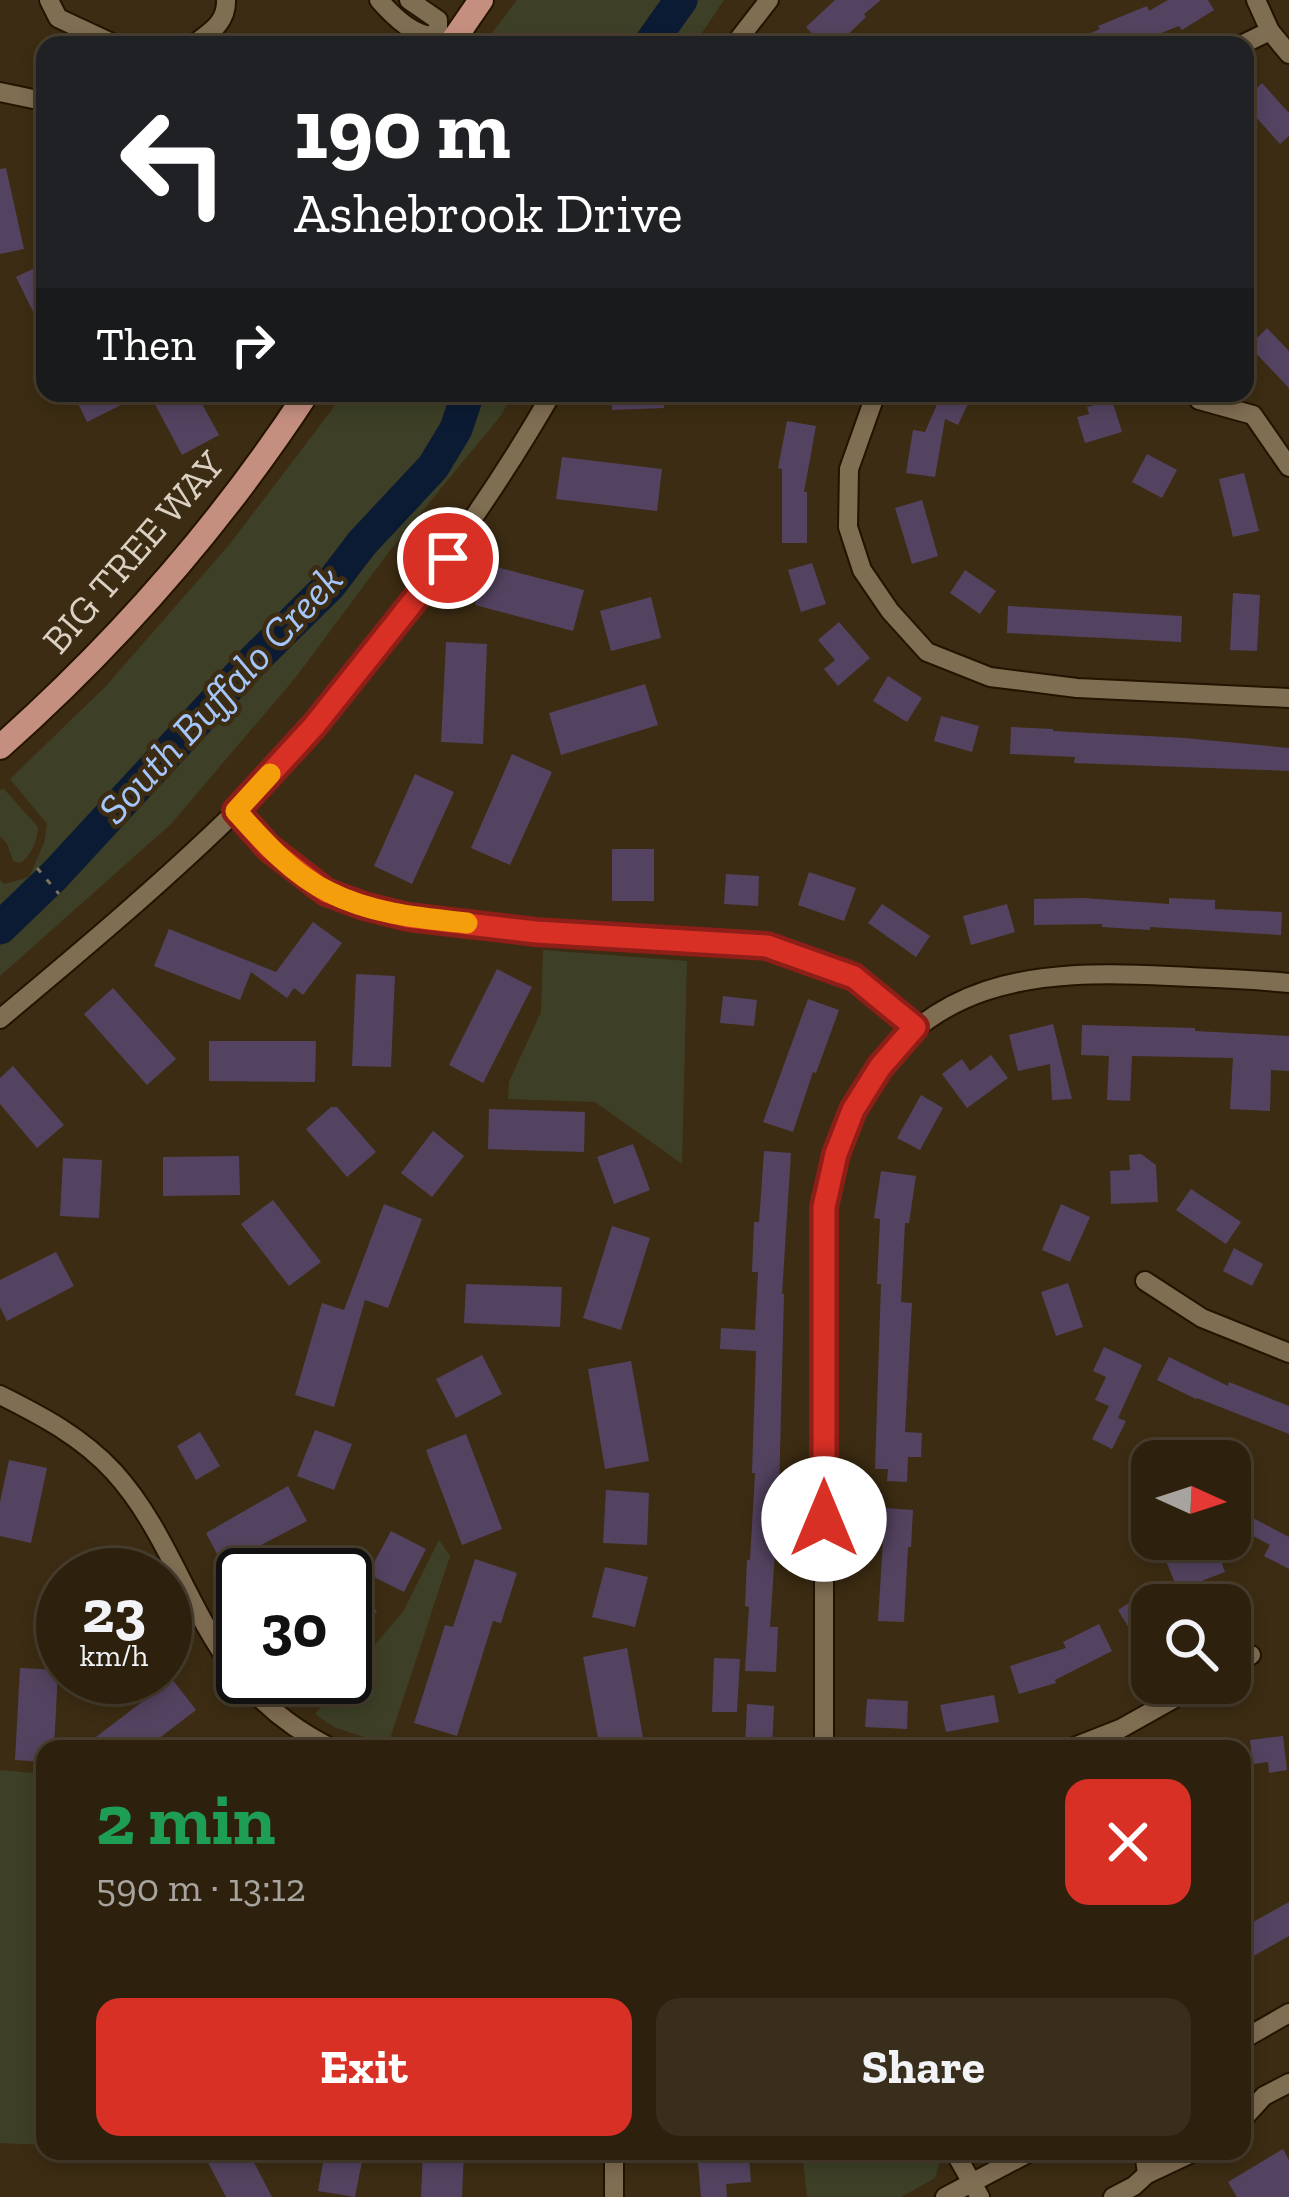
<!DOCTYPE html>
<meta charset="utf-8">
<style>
body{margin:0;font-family:"Zilla Slab",serif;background:#392e1c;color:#f1f3f6;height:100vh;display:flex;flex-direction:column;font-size:45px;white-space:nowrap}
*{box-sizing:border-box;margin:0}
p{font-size:39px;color:#a7a39e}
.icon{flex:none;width:66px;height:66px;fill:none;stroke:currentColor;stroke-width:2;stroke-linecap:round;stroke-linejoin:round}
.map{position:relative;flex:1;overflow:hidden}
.details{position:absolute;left:36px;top:1740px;width:1215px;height:420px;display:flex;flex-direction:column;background:#2d210e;border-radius:24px;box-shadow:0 6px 18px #0003,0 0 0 3px #483e2e}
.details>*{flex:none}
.hud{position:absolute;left:36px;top:36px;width:1218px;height:366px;border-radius:24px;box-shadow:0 6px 18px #0003,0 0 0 3px #483e2e;background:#202124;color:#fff;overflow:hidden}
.needle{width:78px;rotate:93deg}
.tools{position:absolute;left:1131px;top:1440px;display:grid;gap:24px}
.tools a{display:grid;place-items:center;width:120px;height:120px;border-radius:24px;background:#2d210e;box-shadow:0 6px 18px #0003,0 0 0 3px #483e2e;font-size:60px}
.speed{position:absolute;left:36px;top:1548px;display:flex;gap:24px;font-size:60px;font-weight:700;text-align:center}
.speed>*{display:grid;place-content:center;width:156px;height:156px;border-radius:50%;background:#2d210e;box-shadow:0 6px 18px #0003,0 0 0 3px #483e2e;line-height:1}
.speed small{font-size:30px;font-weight:400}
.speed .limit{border:6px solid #111;border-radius:18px;background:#fff;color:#111}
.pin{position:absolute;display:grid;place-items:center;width:102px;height:102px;color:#fff;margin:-51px;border:6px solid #fff;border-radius:50%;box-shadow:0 3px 12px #0007}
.me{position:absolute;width:132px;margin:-66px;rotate:0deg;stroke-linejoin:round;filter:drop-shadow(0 0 9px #0008)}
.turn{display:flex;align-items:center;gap:42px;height:252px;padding:0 60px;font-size:54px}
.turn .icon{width:156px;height:156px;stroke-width:2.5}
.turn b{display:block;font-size:84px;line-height:102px}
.then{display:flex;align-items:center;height:114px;padding:0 60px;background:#0003;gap:24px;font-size:45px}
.round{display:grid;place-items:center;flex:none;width:126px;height:126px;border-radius:24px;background:#392e1c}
.headline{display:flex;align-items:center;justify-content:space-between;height:204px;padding:0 60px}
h1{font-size:72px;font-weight:700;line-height:90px;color:#1e9e55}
.cta{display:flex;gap:24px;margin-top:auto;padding:24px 60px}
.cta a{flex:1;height:138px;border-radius:24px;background:#d93025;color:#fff;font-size:48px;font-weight:700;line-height:138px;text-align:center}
.cta a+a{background:#392e1c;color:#f1f3f6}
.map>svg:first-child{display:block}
.green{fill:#3d4026}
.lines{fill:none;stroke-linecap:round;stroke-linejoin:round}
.river{stroke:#0c1b34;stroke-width:33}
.building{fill:#544360}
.minor-casing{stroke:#231400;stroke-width:22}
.major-casing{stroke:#231400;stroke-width:28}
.path{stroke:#7f725e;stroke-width:3;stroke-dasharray:6 9;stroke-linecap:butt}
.minor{stroke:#806e53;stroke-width:18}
.major{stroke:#c58f80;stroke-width:24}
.route-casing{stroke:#8d1f18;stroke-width:30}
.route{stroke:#d93025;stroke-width:21}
.slow{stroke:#f59e0b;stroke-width:21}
.labels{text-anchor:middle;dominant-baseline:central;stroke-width:9;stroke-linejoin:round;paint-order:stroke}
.street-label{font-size:39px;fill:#dbd1c3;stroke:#3c2c13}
.water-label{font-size:42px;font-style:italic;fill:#a5c6fa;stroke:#3c2c13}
</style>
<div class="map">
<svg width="1289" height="2197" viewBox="0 0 1289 2197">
<rect width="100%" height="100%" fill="#3c2c13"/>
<g class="green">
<path d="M517,0H724L694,45H483Z"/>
<path d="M342,393H513L502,414L388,553L296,677L171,824L0,976V880L4,884L29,877L44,843L47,824L10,779L106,686L229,545L331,411Z"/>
<path d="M3,788L38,827C38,839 31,857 20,863L13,861L7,844L0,836V790Z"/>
<path d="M543,950L687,961L682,1164L595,1102L508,1099L509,1082L541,1012Z"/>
<path d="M439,1540L450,1556L388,1745L334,1727L315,1714L403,1612Z"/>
<path d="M0,1770L45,1774V2145L0,2143Z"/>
<path d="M802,2151H934L940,2161L935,2178L901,2197H807Z"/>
</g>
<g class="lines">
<g class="river">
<path d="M649,45L681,0"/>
<path d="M0,928L54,876L247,667L330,585L362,543L433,467L456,429L468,393"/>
</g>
</g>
<g class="building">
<path d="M835,0H881L864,14L866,17L837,45H823L806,27Z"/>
<path d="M1168,0H1208L1214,10L1182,30L1179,26L1131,45H1064L1100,29L1098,26L1147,6L1149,11Z"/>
<path d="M1262,83L1289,113V136L1280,144L1245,105V99Z"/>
<path d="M6,168L24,249L0,254V169Z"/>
<path d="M45,263V336L16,277Z"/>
<path d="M1267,328L1289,351V388L1249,346Z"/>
<path d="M73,393H145L87,422Z"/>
<path d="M149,393H196L219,435L182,455Z"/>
<path d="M611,393H664V408L612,410Z"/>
<path d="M942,393H973L958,425L945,419L935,477L906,473L913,430L925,432Z"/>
<path d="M1112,400L1122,432L1085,443L1077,417L1089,414L1087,407Z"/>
<path d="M787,421L816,426L804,492H807V543H782V469L778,468Z"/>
<path d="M1147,454L1177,470L1162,498L1132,482Z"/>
<path d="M562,457L662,469L657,511L556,499Z"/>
<path d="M1244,473L1259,531L1233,537L1219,479Z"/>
<path d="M922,500L938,556L912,564L895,508Z"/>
<path d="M812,563L826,604L801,612L788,570Z"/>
<path d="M485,564L584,590L573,631L475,605Z"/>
<path d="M965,570L996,591L980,614L950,593Z"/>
<path d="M1233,593L1260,595L1257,651L1230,650Z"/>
<path d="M651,597L661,638L611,651L600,611Z"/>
<path d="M1008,606L1182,616L1181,642L1007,633Z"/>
<path d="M839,622L870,658L838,686L824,669L835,660L818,640Z"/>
<path d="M446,642L487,644L483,744L441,742Z"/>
<path d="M888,676L922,698L907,722L873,701Z"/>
<path d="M645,684L658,725L561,755L549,713Z"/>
<path d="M941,716L979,726L972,752L934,741Z"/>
<path d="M1011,727L1053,729V731L1185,738L1289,748V771L1074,763L1075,757L1010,754Z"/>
<path d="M512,754L552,772L510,865L471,848Z"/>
<path d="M415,774L454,792L412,884L374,866Z"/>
<rect x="612" y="849" width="42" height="52"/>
<path d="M809,872L856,888L844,921L798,905Z"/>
<path d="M726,874L759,876L758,906L724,904Z"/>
<path d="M1083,898L1169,904V898L1215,900V909L1282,912L1281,935L1150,927V930L1102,927V924L1034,925V899Z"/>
<path d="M882,904L930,936L916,957L868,923Z"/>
<path d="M1007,904L1015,932L971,945L963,916Z"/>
<path d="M313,922L342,943L303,995L294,988L287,998L251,972L240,1000L154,966L169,929L276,972Z"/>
<path d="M497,969L532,987L483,1083L449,1065Z"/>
<path d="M356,974L395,976L391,1067L352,1066Z"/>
<path d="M113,988L176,1059L147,1085L84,1014Z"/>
<path d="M723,996L757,1000L754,1026L720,1023Z"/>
<path d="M808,999L839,1010L816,1073L813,1072L793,1132L763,1122Z"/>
<path d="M1053,1024L1062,1060L1072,1099L1052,1100L1050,1064L1018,1071L1009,1035Z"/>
<path d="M1082,1025L1195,1028V1031L1289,1036V1071L1271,1070L1270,1111L1230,1109L1233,1058L1132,1056L1130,1101L1107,1100L1109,1056L1081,1055Z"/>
<path d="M209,1041H316L315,1082L209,1081Z"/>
<path d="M991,1055L1008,1078L967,1108L942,1074L962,1059L970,1071Z"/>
<path d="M13,1066L64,1125L37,1148L0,1104V1078Z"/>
<path d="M921,1095L943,1108L920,1150L897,1138Z"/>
<path d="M331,1107H337L376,1152L347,1177L306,1129Z"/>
<path d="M489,1109L585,1112L584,1152L488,1149Z"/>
<path d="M433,1131L464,1156L432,1197L401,1173Z"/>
<path d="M633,1144L650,1190L614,1204L597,1157Z"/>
<path d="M764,1151L791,1153L782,1294H784L779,1493L770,1627H778L776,1672L745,1671L749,1607L745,1606L747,1560H750L755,1473H752L756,1351L720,1349L721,1328L755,1330L758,1272H752L754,1222H759Z"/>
<path d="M1141,1154L1156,1165L1158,1202L1111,1204L1110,1171L1130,1170L1129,1155Z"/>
<path d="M239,1156L240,1195L163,1196V1157Z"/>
<path d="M63,1158L102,1160L99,1218L60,1216Z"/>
<path d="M881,1171L916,1176L909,1223H905L901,1302L912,1303L905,1432L922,1433L921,1457H908L907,1482L887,1481L888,1469H875L881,1284H877L880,1219L874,1218Z"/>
<path d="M1191,1189L1241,1222L1226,1244L1176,1210Z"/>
<path d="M273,1200L321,1262L289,1286L241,1224Z"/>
<path d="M384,1204L422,1219L388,1308L365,1300L334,1407L295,1395L322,1303L344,1310Z"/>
<path d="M1061,1204L1090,1217L1070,1262L1042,1250Z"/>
<path d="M612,1226L650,1238L621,1330L583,1318Z"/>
<path d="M1234,1248L1263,1264L1252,1286L1223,1271Z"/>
<path d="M56,1252L74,1286L7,1321L0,1307V1280Z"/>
<path d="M1068,1283L1083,1327L1056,1336L1041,1292Z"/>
<path d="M466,1284L562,1287L560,1327L464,1323Z"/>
<path d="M1104,1347L1142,1365L1118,1418L1126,1421L1112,1449L1092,1439L1109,1406L1095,1400L1106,1377L1093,1371Z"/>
<path d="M482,1355L502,1394L456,1418L436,1379Z"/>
<path d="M1169,1357L1228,1386L1229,1382L1289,1406V1434L1197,1398L1196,1399L1157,1380Z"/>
<path d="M631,1361L649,1461L605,1469L588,1369Z"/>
<path d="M315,1430L352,1444L334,1490L297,1476Z"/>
<path d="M200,1432L220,1466L196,1480L177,1446Z"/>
<path d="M466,1434L502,1529L462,1545L426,1450Z"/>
<path d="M9,1460L47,1468L31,1543L0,1536V1502Z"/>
<path d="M288,1486L307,1521L223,1565L206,1533Z"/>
<path d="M606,1490L649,1493L647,1545L603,1543Z"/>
<path d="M885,1508L913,1510L911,1547H908L904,1622L878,1621Z"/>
<path d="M1251,1517L1289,1537V1569L1264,1556L1270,1545L1244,1531Z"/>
<path d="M391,1531L426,1549L404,1592L368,1574Z"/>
<path d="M1217,1550L1225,1572L1178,1590L1165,1559L1187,1551L1191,1560Z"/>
<path d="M475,1559L517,1573L501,1623L493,1621L457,1736L414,1723L445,1625L453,1627Z"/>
<path d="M605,1567L648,1577L635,1627L592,1617Z"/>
<path d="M345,1586L377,1611L345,1653Z"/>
<path d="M1132,1601L1139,1612L1152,1605V1635L1138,1643L1118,1610Z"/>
<path d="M1099,1624L1112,1651L1055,1680L1056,1683L1019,1694L1010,1666L1066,1648L1063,1642Z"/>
<path d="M627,1648L645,1749H600L583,1657Z"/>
<path d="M714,1658L740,1659L737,1712H712Z"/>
<path d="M20,1668L58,1670L54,1749H45V1762L15,1760Z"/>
<path d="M172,1679L196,1710L145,1749H105L96,1737Z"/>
<path d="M994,1695L999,1722L946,1732L940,1705Z"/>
<path d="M867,1699L908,1701L907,1729L865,1727Z"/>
<path d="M747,1704L774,1706L772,1749L745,1748Z"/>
<path d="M1283,1736L1287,1770L1269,1773L1268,1762L1253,1764L1250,1740Z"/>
<path d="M1289,1902V1936L1250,1958L1242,1943V1928Z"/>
<path d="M1283,2149L1289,2160V2197H1237L1228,2182Z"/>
<path d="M202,2151H248L272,2197H226Z"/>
<path d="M325,2151H364L355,2197L318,2191Z"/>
<path d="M423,2151H464L462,2197H421Z"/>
<path d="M697,2151H722L723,2159L749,2157L751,2182L726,2184L727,2197H701Z"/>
</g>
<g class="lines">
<defs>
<g id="minor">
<path d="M49,0L58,18L116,45"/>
<path d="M379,0C394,17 415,38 438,36L450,45"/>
<path d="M409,0L438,20V36"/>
<path d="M1256,0L1270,31L1289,54"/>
<path d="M193,45C210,32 227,23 226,0"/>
<path d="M734,45L769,0"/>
<path d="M1241,45L1270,31"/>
<path d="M0,92L38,100L45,105"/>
<path d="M876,393L849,469L848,527L862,570L890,611L927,652L990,677L1077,688L1289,698"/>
<path d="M1199,400L1253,415L1289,467"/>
<path d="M236,811L269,848L307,878L326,892L364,906L408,917L537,931L767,947L854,977L915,1027"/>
<path d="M0,1019C79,953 159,886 233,814C276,772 315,724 354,677C427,587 494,494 552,393"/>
<path d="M1145,1281L1202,1318L1289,1353"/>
<path d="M0,1395C42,1416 82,1437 114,1472C166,1529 187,1607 233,1668C260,1703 294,1730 333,1749"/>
<path d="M1230,1667L1251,1655"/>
<path d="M824,1749V1207C831,1174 838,1140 853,1110C921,977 1036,969 1169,976C1209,978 1249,979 1289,983"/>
<path d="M1069,1749L1120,1729L1202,1683"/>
<path d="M1242,2040L1289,2013"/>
<path d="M1242,2120L1264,2096L1289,2083"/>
<path d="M954,2151L980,2197"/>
<path d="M1147,2174L1196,2151"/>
<path d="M614,2197V2151"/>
<path d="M945,2197L1032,2151"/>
<path d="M1113,2197L1134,2186L1147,2174L1144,2151"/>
</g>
<g id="major">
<path d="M450,45L481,0"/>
<path d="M0,747C116,644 222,523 307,393"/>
</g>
</defs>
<use href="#minor" class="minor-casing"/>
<use href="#major" class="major-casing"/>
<path class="path" d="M37,868L59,894"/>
<use href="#minor" class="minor"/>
<use href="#major" class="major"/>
</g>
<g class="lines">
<defs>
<path id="route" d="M448,558L314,726L236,811L269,848L308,878L326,892L364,906L408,917L536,932L767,946L854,977L915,1027L880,1067L853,1110L836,1154L824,1207V1519"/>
</defs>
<use href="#route" class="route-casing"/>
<use href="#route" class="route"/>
<path class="slow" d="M270,774L236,811C263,841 292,874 329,892C372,914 420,918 467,923"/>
</g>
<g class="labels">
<g class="street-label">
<text transform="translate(133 552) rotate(-49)">BIG TREE WAY</text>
</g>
<g class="water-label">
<text transform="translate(220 694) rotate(-47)">South Buffalo Creek</text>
</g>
</g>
</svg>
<div class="tools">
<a><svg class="needle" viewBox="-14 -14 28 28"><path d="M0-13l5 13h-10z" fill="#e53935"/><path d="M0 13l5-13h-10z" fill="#a7a39e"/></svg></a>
<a><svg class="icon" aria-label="search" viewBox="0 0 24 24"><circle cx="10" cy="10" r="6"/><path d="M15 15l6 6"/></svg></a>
</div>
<div class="speed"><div>23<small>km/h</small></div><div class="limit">30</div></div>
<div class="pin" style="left:448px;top:558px;background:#d93025"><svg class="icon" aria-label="arrive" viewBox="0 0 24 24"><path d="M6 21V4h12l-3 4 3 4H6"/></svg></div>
<svg class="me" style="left:824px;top:1519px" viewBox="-20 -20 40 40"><circle r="19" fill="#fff"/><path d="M0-13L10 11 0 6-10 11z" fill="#d93025"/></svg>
<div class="hud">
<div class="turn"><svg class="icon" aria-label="left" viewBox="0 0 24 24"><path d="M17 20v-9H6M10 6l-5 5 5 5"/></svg><div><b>190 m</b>Ashebrook Drive</div></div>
<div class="then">Then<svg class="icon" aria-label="right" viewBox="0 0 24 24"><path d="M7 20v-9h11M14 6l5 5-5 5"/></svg></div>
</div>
<section class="details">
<div class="headline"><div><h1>2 min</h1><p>590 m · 13:12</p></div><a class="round" style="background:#d93025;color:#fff"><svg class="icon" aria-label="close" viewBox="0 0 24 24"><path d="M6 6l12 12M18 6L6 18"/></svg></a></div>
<div class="cta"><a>Exit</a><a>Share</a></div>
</section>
</div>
